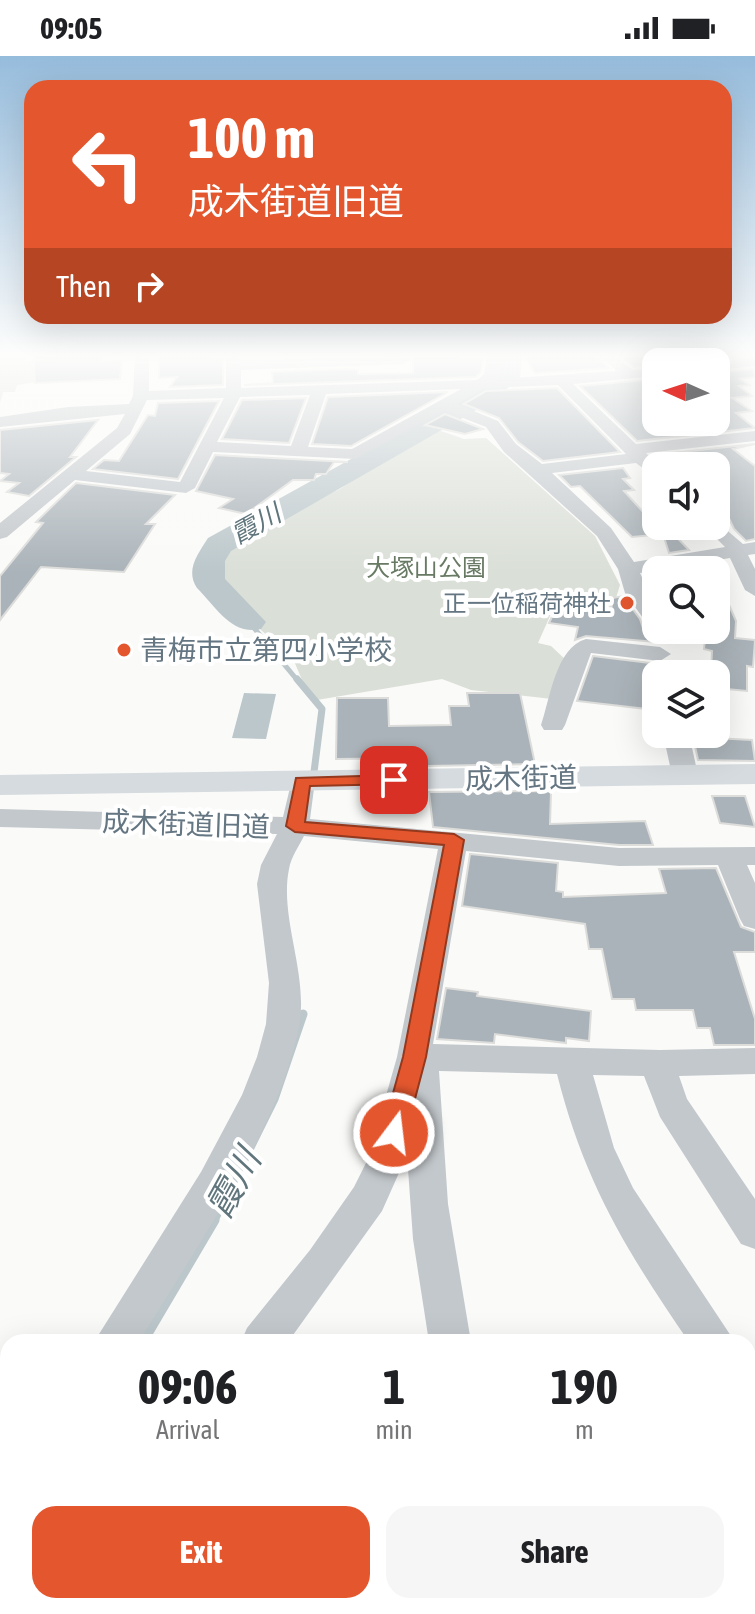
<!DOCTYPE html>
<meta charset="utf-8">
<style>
body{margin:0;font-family:"Asap Condensed","Noto Sans JP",sans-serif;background:#f6f6f6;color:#202124;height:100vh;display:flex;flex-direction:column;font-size:30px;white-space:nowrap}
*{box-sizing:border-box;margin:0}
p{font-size:26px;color:#757577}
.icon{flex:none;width:44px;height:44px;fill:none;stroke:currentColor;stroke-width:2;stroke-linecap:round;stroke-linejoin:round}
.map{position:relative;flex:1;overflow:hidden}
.drawer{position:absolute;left:0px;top:1278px;width:756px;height:280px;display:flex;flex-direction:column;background:#fff;border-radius:24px 24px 0 0;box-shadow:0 8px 32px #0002}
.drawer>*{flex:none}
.banner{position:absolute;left:24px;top:24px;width:708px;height:244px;border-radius:24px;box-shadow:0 8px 32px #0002;background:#e4572e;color:#fff;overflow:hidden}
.needle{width:52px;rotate:273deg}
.controls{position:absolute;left:642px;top:292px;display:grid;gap:16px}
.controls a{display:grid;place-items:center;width:88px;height:88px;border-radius:16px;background:#fff;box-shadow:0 8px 32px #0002;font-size:40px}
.pin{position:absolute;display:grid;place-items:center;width:68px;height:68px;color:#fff;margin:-34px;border-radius:16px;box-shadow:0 4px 12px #0006}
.me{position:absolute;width:88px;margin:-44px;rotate:15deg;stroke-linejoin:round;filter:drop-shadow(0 0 6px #0008)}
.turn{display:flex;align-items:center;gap:28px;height:168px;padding:0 32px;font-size:36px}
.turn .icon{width:104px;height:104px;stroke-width:2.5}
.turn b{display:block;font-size:56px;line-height:68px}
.then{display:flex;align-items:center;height:76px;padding:0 32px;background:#0003;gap:16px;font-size:30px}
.eta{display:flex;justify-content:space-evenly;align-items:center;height:136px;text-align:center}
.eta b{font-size:48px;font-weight:700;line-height:56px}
.cta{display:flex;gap:16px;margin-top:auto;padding:16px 32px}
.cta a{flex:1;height:92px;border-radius:24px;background:#e4572e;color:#fff;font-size:32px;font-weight:700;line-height:92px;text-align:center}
.cta a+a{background:#f6f6f6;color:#202124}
.status{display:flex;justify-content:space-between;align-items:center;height:56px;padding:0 40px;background:#fff;direction:ltr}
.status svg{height:22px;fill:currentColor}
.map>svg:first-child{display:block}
.green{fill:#dadfd7}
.water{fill:#bbc7cb}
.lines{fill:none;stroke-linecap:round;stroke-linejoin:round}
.stream-far3{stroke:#bbc7cb;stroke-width:5}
.stream-far2{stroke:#bbc7cb;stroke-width:7}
.stream-far1{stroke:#bbc7cb;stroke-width:9}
.stream{stroke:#bbc7cb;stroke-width:11}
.river{fill:#bbc7cb;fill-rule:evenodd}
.building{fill:#aab3b9;stroke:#dcdcda;stroke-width:2}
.minor{fill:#c3c8cc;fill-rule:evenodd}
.major{fill:#d6dbdf;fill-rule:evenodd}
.route{fill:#e4572e;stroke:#94391e;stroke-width:2}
.poi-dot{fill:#e4572e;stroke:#fff;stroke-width:3}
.labels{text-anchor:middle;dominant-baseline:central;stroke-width:8;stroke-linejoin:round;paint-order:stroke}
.far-park-label{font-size:24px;fill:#687a64;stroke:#fff}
.far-poi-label{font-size:24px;fill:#657683;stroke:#fff;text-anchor:end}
.far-water-label{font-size:26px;font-style:italic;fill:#60757c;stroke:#fff}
.poi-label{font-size:28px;fill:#657683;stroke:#fff;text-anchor:start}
.street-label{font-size:28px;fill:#657683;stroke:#fff}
.near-water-label{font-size:36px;font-style:italic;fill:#60757c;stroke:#fff}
</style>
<div class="status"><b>09:05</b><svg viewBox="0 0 49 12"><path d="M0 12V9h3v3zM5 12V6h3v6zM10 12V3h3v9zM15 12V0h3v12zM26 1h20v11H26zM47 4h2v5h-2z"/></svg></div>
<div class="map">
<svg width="755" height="1558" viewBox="0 0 755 1558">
<rect width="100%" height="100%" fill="#fafaf8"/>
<g class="green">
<path d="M0,298H28L26,305L38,304L43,325L17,329L15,336H3L0,347Z"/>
<path d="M435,369L442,371L441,375L464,383L486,382L595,480L620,529L612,555L554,551L538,587L551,590L568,606L552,643L471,634L442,623L311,645L294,605L206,522L209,505L222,489L340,433Z"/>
</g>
<path class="water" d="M244,637L276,638L266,683L232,682Z"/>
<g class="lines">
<path class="stream-far3" d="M249,566L298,625"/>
<path class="stream-far2" d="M297,623L322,653L314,716"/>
<path class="stream-far1" d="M213,1166L274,1043L303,958"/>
<g class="stream">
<path d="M142,1286L214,1164"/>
<path d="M0,1449L8,1439"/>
</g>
<path class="river" d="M500,298H522L520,322L492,345L231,495L225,505V523L266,566L261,573C232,580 216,551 197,532C185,514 198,498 208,482L474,335L497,319Z"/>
</g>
<g class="building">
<path d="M33,298H104L101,305L122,304L120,323L35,327Z"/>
<path d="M165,298H215L212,303H223V329L170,331L177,321L159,322V300Z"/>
<path d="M408,298H458L461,303H483L481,316L476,321L244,329L273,327L272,316L345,313L358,314V318L413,317V303Z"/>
<path d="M523,298H594L609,312L535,317Z"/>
<path d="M616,298H728L734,301L634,311Z"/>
<path d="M753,313L755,321L740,323L749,329L739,330L752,340L732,342L752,355L736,357L755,372L637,385L580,330L656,323V366H716V317Z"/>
<path d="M557,332L620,396L543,405L518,386L499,362L464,348L486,335Z"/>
<path d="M448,336L351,390L312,388L328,341Z"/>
<path d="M306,342L289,387L222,383L242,344Z"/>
<path d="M219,345L178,423L93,413L104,404L119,405L148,359L155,360L158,347Z"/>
<path d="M445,358L483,373L465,378L425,369Z"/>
<path d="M98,364L70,401H76L29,440L7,436L19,427L0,425L9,418L0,417V374Z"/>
<path d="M755,388L733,393L755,410V483L746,485L734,473L716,435V410H662L653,399Z"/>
<path d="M215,399L348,406H334L326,418H316L314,424H293L246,458L219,452L233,443L196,435Z"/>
<path d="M623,412L630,422L623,423L634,434L624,435L656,470H666L689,494L669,497L663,478L632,481L580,430L571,431L559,419Z"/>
<path d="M76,427L175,439L146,468H155L124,516L41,511L0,564V520L43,467L36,466Z"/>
<path d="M716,519L736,565L735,582L755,584L753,611L747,610V635L716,632V618H711L712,595L704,593L706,574H716Z"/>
<path d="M623,540L640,563L646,581L656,582V586L586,580L575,584L578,571L549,567L558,548L611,554L613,542Z"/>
<path d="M593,600L650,607L655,624H643L647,653L577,645Z"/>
<path d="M467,637H520L535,708L426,710V702L336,703L337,642H388L389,670L451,669L449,650H469Z"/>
<path d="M693,681L752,684L755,705L698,704Z"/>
<path d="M551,735L550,768L645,765L653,789H619L433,771L429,736Z"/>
<path d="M712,740H745L755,771L720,767Z"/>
<path d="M470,798L558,807L556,835L563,836V841L666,837L659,813L716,812L741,871L755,876V896H734L755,963V989H714L710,972H697L693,954H636L634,943H612L602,893H589L585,868L462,850Z"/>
<path d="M446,932L478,936L477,940L591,955L589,985L566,982V987L495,978L494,987L437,983Z"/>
</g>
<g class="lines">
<g class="minor">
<path d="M135,298H149V335L226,332V298H240V305L403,300L410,304L403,308L241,314V332L477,324L484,318L487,298H501L496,323L617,315L597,298H612L633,314L656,312V320L573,328L636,388L755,375V385L646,397L659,410L656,422L636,407L552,417L611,472L634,506L725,491L704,470H716V465L743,488L755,486V498L748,499L755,513V540L745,534L730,502L640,517L656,550V574H667L664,579H648L643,562L625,537L618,513L597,480L504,396L486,371L445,355L355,403L213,396L195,432L186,437L75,424L7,481L0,483V467L117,372L125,358L0,371V361L68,351L129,348L133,340ZM558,329L626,398L542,408L516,388L498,365L457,348L485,332ZM461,333L352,393L308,391L326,338ZM310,339L291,390L217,386L240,341ZM224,342L180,426L86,415L130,378L147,344Z"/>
<path d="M755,302V310L716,314L715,306Z"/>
<path d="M586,583L660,591L671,598L660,605L591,597L565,669L562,674H544L541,669C550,643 556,591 586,583Z"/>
<path d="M663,678H689L698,719L694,725H676L672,719Z"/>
<path d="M302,717L311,719L315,725L310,763L619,792L755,791V809H747L755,827V873L744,870L740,863L718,809L619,810L466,795L433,988L660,994L755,992V1018L679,1020L687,1043L755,1143V1193L741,1188L660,1061L644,1020L593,1019L614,1092L633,1132L735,1286H689C627,1196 584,1126 557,1018L439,1015L448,1148L471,1286H429L413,1183L407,1099L382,1155L288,1286H241L247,1272L310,1194L354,1131L368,1103L397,1001L438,793L304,780C299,790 291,801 289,813C279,862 309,918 299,971C279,1073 193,1196 139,1286H94L201,1116L242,1039L257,1001L266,968L269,927L257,828L261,809L277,778L0,771V753L283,761L293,719Z"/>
<path d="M748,1313L755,1316V1367L748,1364Z"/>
<path d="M8,1382V1434L0,1437V1385Z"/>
<path d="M52,1550H102L101,1558H51Z"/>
<rect x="221" y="1550" width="50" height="8"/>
<path d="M480,1550H530L531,1558H481Z"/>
</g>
<path class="major" d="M755,708V728L0,739V719Z"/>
</g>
<linearGradient id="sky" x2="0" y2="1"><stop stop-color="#96bcdc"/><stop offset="0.58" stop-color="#fdfdfc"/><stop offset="1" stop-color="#fdfdfc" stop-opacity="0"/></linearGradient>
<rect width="755" height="516" fill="url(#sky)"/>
<path class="route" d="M394,719L400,721V728L310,730L305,766L454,778L464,784L426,1001L406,1077L403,1084L394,1087L386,1084L382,1077L403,1001L444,789L295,776L286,770L296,722Z"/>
<g class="poi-dot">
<circle cx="627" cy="547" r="8"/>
<circle cx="124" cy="594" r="8"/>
</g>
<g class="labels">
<g class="far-park-label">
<text x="426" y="511">大塚山公園</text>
</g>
<g class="far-poi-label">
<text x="611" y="547">正一位稲荷神社</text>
</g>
<g class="far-water-label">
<text transform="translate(256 468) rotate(-29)">霞川</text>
</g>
<g class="poi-label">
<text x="140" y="594">青梅市立第四小学校</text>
</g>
<g class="street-label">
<text transform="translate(521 722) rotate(-1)">成木街道</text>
<text transform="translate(186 768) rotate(2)">成木街道旧道</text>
</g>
<g class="near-water-label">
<text transform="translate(233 1127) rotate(-61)">霞川</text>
</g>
</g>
</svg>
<div class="controls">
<a><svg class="needle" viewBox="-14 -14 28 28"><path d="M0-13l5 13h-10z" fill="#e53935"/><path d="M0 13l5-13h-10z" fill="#757577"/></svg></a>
<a><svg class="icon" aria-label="sound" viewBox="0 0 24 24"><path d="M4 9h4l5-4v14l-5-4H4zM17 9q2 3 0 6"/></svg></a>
<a><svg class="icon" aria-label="search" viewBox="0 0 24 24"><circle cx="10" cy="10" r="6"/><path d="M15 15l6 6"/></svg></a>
<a><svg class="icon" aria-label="layers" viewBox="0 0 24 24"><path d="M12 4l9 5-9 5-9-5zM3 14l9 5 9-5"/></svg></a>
</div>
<div class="pin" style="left:394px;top:724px;background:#d93025"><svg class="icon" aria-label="arrive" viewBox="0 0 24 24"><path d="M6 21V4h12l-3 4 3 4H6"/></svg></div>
<svg class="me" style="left:394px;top:1077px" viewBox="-20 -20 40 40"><circle r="17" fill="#e4572e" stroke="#fff" stroke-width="3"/><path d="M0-11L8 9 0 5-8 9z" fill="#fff"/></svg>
<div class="banner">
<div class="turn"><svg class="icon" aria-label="left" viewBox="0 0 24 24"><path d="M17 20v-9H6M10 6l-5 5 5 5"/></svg><div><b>100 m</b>成木街道旧道</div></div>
<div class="then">Then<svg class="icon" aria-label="right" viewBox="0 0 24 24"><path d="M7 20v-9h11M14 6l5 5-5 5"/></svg></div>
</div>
<section class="drawer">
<div class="eta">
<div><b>09:06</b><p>Arrival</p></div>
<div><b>1</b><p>min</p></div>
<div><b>190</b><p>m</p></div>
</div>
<div class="cta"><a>Exit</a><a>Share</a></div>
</section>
</div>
